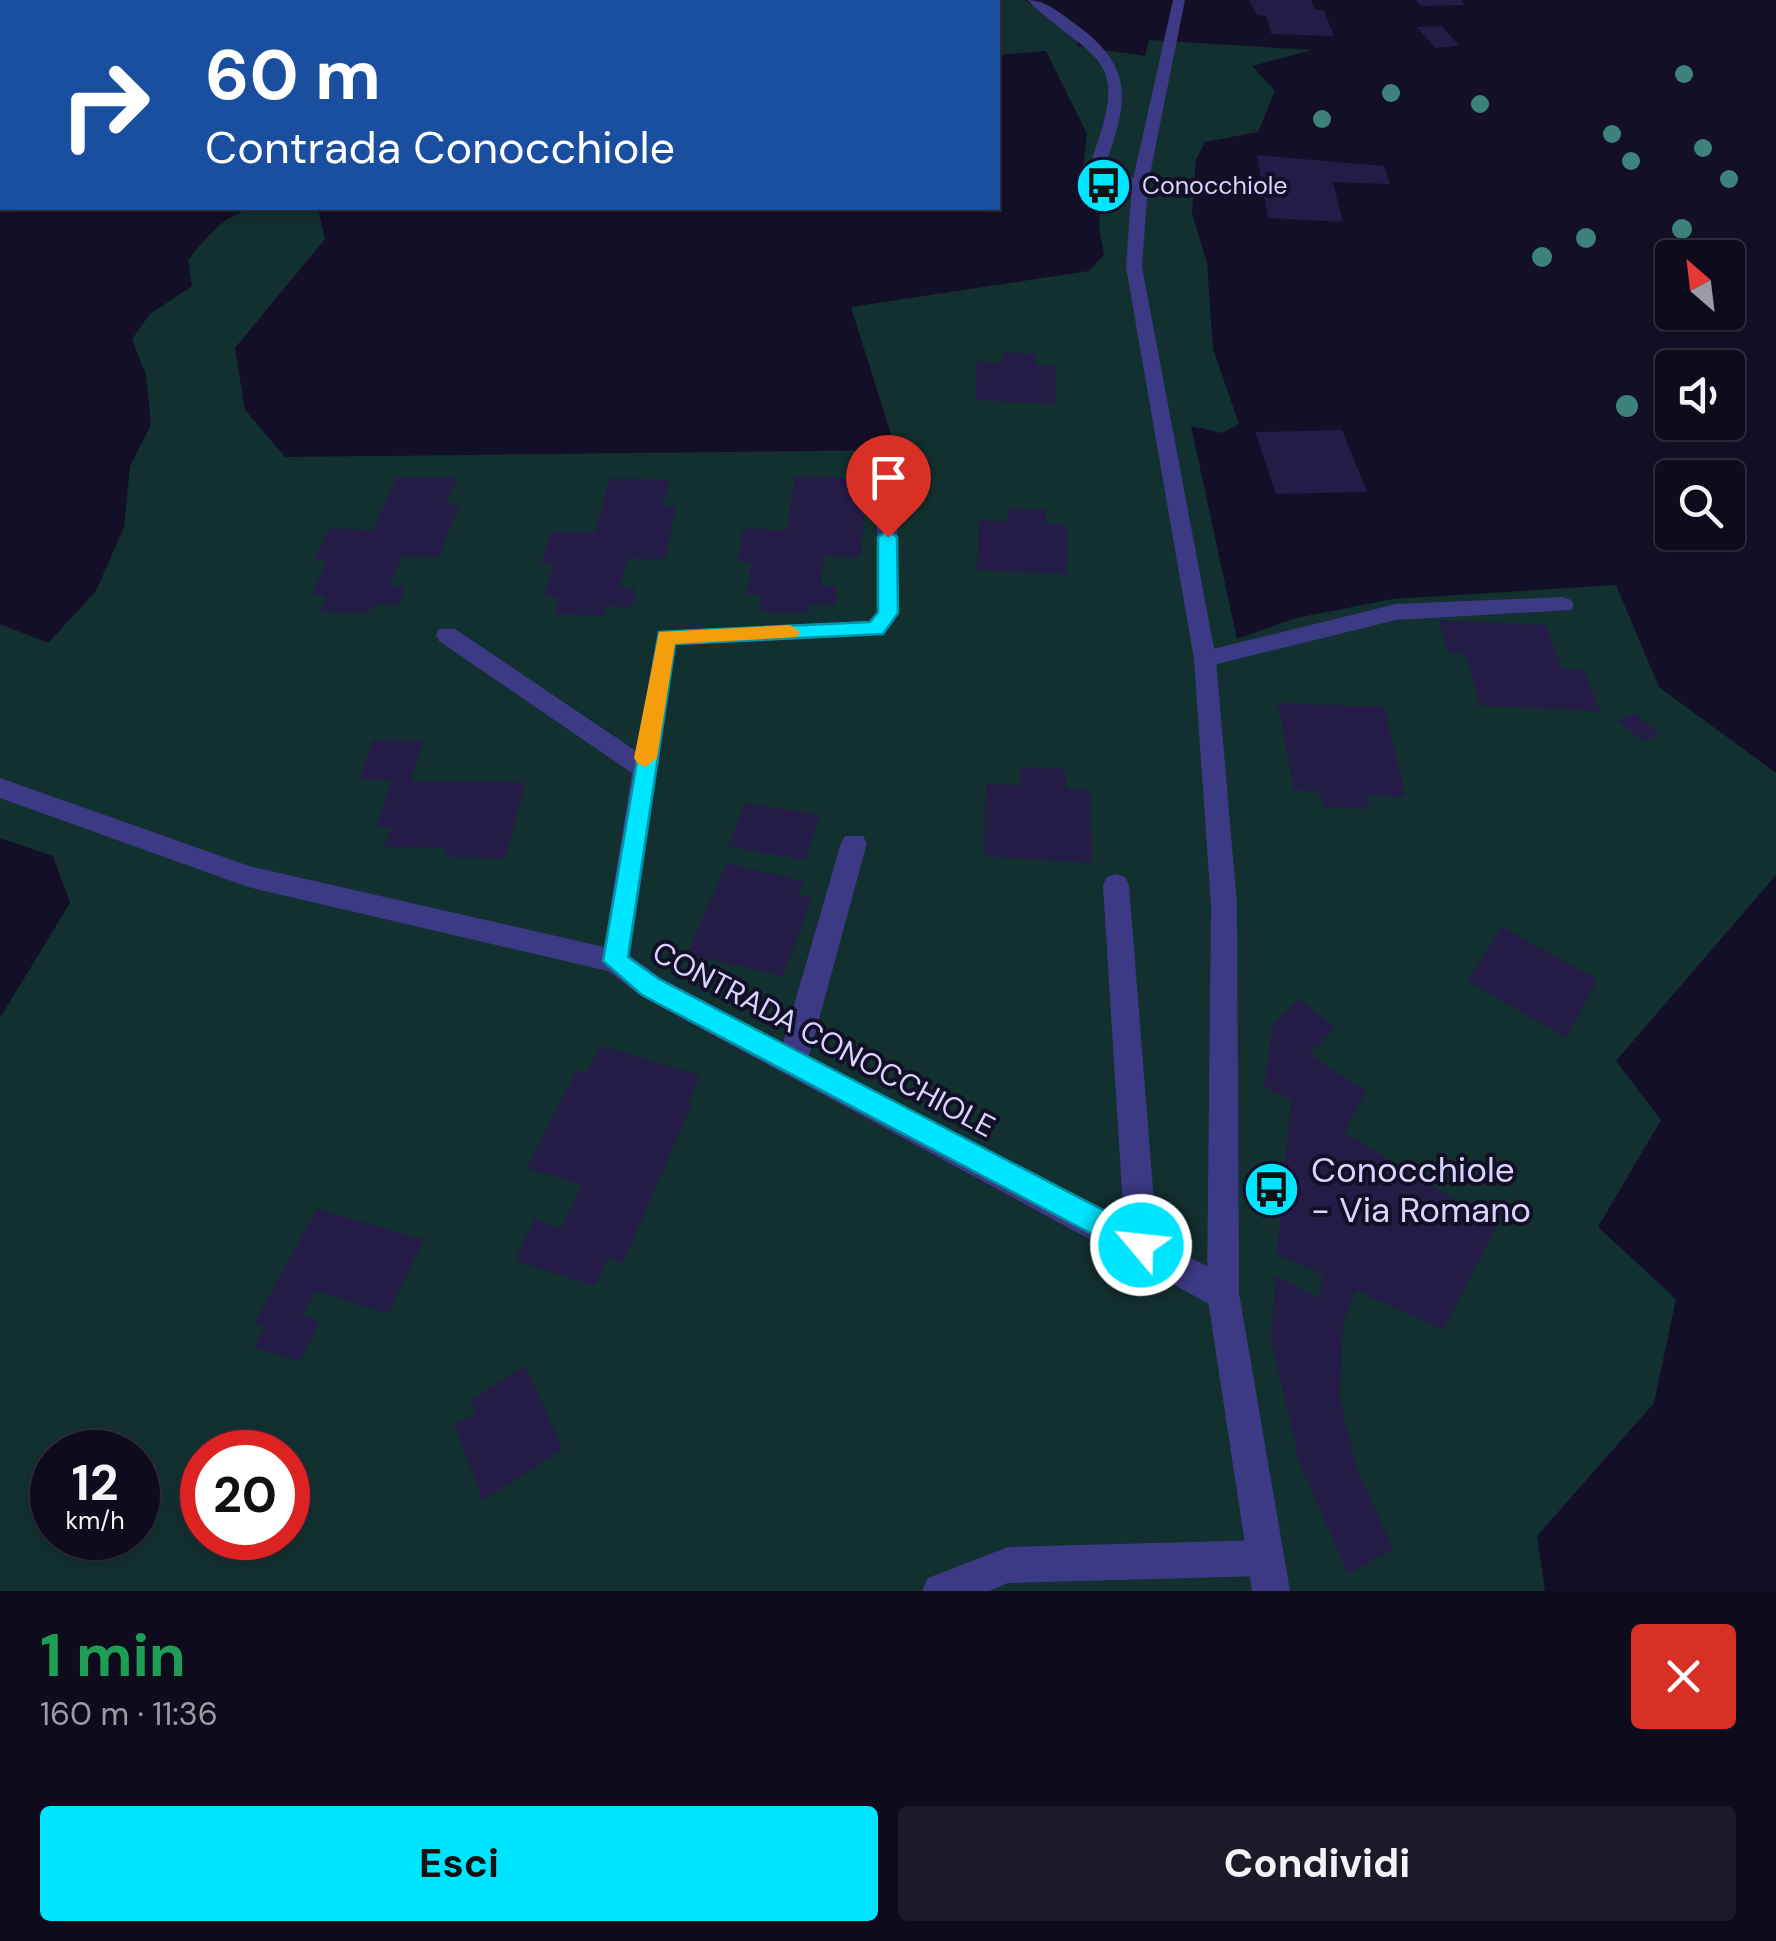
<!DOCTYPE html>
<html lang="it">
<meta charset="utf-8">
<style>
body{margin:0;font-family:"DM Sans",sans-serif;background:#1c1929;color:#f1f3f6;height:100vh;display:flex;flex-direction:column;font-size:38px;white-space:nowrap}
*{box-sizing:border-box;margin:0}
p{font-size:32px;color:#9b9ba3}
.icon{flex:none;width:55px;height:55px;fill:none;stroke:currentColor;stroke-width:2;stroke-linecap:round;stroke-linejoin:round}
.map{position:relative;height:1591px;overflow:hidden}
.panel{display:flex;flex-direction:column;background:#0e0b1c;flex:1}
.panel>*{flex:none}
.banner{position:absolute;left:0px;top:0px;width:1000px;height:210px;box-shadow:0 5px 15px #0003,0 0 0 2px #2e2b3b;background:#1a4fa0;color:#fff;overflow:hidden}
.needle{width:65px;rotate:332deg}
.controls{position:absolute;left:1655px;top:240px;display:grid;gap:20px}
.controls a{display:grid;place-items:center;width:90px;height:90px;border-radius:10px;background:#0e0b1c;box-shadow:0 5px 15px #0003,0 0 0 2px #2e2b3b;font-size:50px}
.speed{position:absolute;left:30px;top:1430px;display:flex;gap:20px;font-size:50px;font-weight:700;text-align:center}
.speed>*{display:grid;place-content:center;width:130px;height:130px;border-radius:50%;background:#0e0b1c;box-shadow:0 5px 15px #0003,0 0 0 2px #2e2b3b;line-height:1}
.speed small{font-size:25px;font-weight:400}
.speed .limit{border:15px solid #d22;background:#fff;color:#111}
.pin{position:absolute;display:grid;place-items:center;width:85px;height:85px;color:#fff;margin:-102px -42px;border-radius:50% 50% 50% 0;rotate:-45deg;box-shadow:0 0 10px #0007}
.pin .icon{rotate:45deg}
.me{position:absolute;width:110px;margin:-55px;rotate:298deg;stroke-linejoin:round;filter:drop-shadow(0 0 8px #0008)}
.turn{display:flex;align-items:center;gap:35px;height:210px;padding:0 40px;font-size:45px}
.turn .icon{width:130px;height:130px;stroke-width:2.5}
.turn b{display:block;font-size:70px;line-height:85px}
.round{display:grid;place-items:center;flex:none;width:105px;height:105px;border-radius:10px;background:#1c1929}
.headline{display:flex;align-items:center;justify-content:space-between;height:170px;padding:0 40px}
h1{font-size:60px;font-weight:700;line-height:75px;color:#1e9e55}
.primary-button{display:flex;gap:20px;margin-top:auto;padding:20px 40px}
.primary-button a{flex:1;height:115px;border-radius:10px;background:#00e5ff;color:#111;font-size:40px;font-weight:700;line-height:115px;text-align:center}
.primary-button a+a{background:#1c1929;color:#f1f3f6}
.map>svg:first-child{display:block}
.green{fill:#12302f;fill-rule:evenodd}
.building{fill:#241b47}
.lines{fill:none;stroke-linecap:round;stroke-linejoin:round}
.service{fill:#3d3a85;fill-rule:evenodd}
.minor{fill:#3d3a85;fill-rule:evenodd}
.tree{fill:#3d827b}
.route{fill:#00e5ff;stroke:#0095a6;stroke-width:2.5}
.slow{fill:#f59e0b}
.labels{text-anchor:middle;dominant-baseline:central;stroke-width:8;stroke-linejoin:round;paint-order:stroke}
.far-poi-label{font-size:25px;fill:#d9d4ff;stroke:#130f26;text-anchor:start}
.street-label{font-size:30px;fill:#d9d4ff;stroke:#130f26}
.near-poi-label{font-size:35px;fill:#d9d4ff;stroke:#130f26;text-anchor:start}
</style>
<div class="map">
<svg width="1776" height="1591" viewBox="0 0 1776 1591">
<rect width="100%" height="100%" fill="#130f26"/>
<path class="green" d="M859,0H1025L1077,37V46L1145,56L1149,40L1312,50L1252,66L1275,91L1258,132L1205,142L1196,160L1192,213L1207,263L1213,349L1239,424L1222,433L1191,426L1237,639L1296,618L1393,599L1616,585L1659,687L1776,773V875L1616,1061L1661,1120L1598,1227L1676,1299L1654,1403L1537,1536L1545,1591H0V1018L70,903L53,856L0,838V624L48,643L96,591L124,527L130,466L151,425L146,375L132,339L150,314L192,286L188,260C236,200 245,208 318,208L325,239L235,348L245,410L285,457L896,450L851,307L1089,271L1104,255L1099,226L1101,198L1083,166L1087,134L1046,51L998,55V2ZM52,1452H138V1538H52ZM202,1452H288V1538H202Z"/>
<g class="building">
<path d="M1249,0H1311L1315,10H1324L1334,36L1271,34L1266,16L1257,15Z"/>
<path d="M1416,0H1461L1465,5L1421,6Z"/>
<path d="M1442,26L1459,46L1435,48L1417,27Z"/>
<path d="M1257,155L1384,166L1390,184L1333,182L1343,222L1268,218Z"/>
<path d="M1003,353L1037,354L1036,365H1055V404L976,400L977,361L1003,363Z"/>
<path d="M1342,430L1367,492L1276,494L1255,432Z"/>
<path d="M795,476L854,478L852,505H865L861,557L824,556L821,586H837L836,605L810,604L809,613L759,612L762,595L747,594L751,562L738,561L743,529L787,530Z"/>
<path d="M397,477L457,478L446,505H459L439,557L402,556L390,586H406L398,605L373,604L369,613L320,612L327,595L312,594L327,562L314,561L329,529L373,530Z"/>
<path d="M610,478L669,480L663,506L676,507L665,559L628,558L620,588H636L632,607L606,606L604,615L554,614L559,597L544,596L554,564H541L551,532H595Z"/>
<path d="M1008,508L1046,510V524H1067V574L977,570L979,520L1008,521Z"/>
<path d="M1439,620L1546,625L1562,669L1584,670L1600,711L1480,705L1465,654L1448,653Z"/>
<path d="M1278,703L1384,707L1406,797L1366,795L1368,809L1323,807L1319,791L1294,790Z"/>
<path d="M1634,713L1659,733L1644,742L1618,721Z"/>
<path d="M373,740L424,741L411,781L525,782L506,858L444,857L446,848L384,847L391,827H377L392,780H359Z"/>
<path d="M1020,767L1065,769L1066,789L1090,790L1092,863L984,856L986,784L1020,785Z"/>
<path d="M746,803L820,815L805,860L728,846Z"/>
<path d="M727,863L804,881L798,895L812,898L783,976L687,954Z"/>
<path d="M1502,927L1598,980L1566,1038L1468,981Z"/>
<path d="M1299,999L1335,1027L1310,1054L1366,1092L1344,1132L1497,1226L1443,1330L1356,1290L1343,1322L1340,1399L1356,1467L1393,1549L1348,1574L1299,1461L1271,1338L1276,1276L1319,1298L1323,1275L1277,1254L1291,1100L1264,1087L1273,1025Z"/>
<path d="M600,1046L700,1075L688,1103L692,1104L623,1263L608,1258L595,1286L515,1260L535,1219L561,1229L582,1185L527,1168L577,1070L587,1073Z"/>
<path d="M317,1209L424,1240L388,1313L316,1291L302,1316L320,1322L300,1361L254,1348L265,1327L254,1324Z"/>
<path d="M525,1366L563,1449L483,1500L454,1425L476,1413L471,1400Z"/>
</g>
<g class="lines">
<g class="service">
<path d="M1027,0C1046,0 1058,12 1074,23C1131,64 1130,96 1108,158L1121,174L1145,181V187L1111,180L1092,158C1133,52 1092,62 1027,0Z"/>
<path d="M887,493L897,499L899,613L884,635L676,645L630,956L661,978L783,1043L841,843L845,836H863L867,843L809,1056L1124,1223L1103,885L1107,877L1116,874L1125,877L1129,885L1157,1240L1235,1281L1239,1293L1235,1305L1223,1309L1211,1305L641,996L608,971L248,887L0,798V778L249,866L604,947L632,773L439,641L436,635L439,629H455L636,751L658,631L870,621L877,612V499Z"/>
<path d="M1563,597L1571,600L1574,605L1571,610L1396,620L1205,667L1194,659L1205,651L1396,604Z"/>
<path d="M1264,1540L1277,1545L1282,1558L1277,1571L1264,1576L1008,1583L989,1591H922L928,1578L1008,1547Z"/>
</g>
<path class="minor" d="M1173,0H1185L1148,184L1142,267L1216,659L1237,905L1239,1293L1290,1591H1252L1207,1293L1211,905L1194,659L1126,267L1132,184Z"/>
</g>
<g class="tree">
<circle cx="1684" cy="74" r="9"/>
<circle cx="1391" cy="93" r="9"/>
<circle cx="1480" cy="104" r="9"/>
<circle cx="1322" cy="119" r="9"/>
<circle cx="1612" cy="134" r="9"/>
<circle cx="1703" cy="148" r="9"/>
<circle cx="1631" cy="161" r="9"/>
<circle cx="1729" cy="179" r="9"/>
<circle cx="1682" cy="229" r="10"/>
<circle cx="1586" cy="238" r="10"/>
<circle cx="1542" cy="257" r="10"/>
<circle cx="1627" cy="406" r="11"/>
</g>
<path class="route" d="M888,531L897,537L898,613L883,634L675,644L628,957L659,979L1151,1235L1156,1245L1151,1255L1141,1260L642,995L603,961L659,632L870,622L878,612V537Z"/>
<path class="slow" d="M790,625L800,632L797,637L675,644L657,758L646,767L638,764L634,758L659,632Z"/>
<defs>
<symbol id="bus-disc" viewBox="-11 -11 22 22"><circle r="9.5" fill="#00e5ff" stroke="#130f26"/><path d="M-5-6H5V4H4V6H2V4H-2V6H-4V4H-5ZM-3.5-4V0h7V-4ZM-3.5 1.2v1.5H-2V1.2ZM2 1.2v1.5H3.5V1.2Z" fill="#111"/></symbol>
</defs>
<g fill-rule="evenodd">
<use href="#bus-disc" x="1072" y="154" width="63" height="63"/>
<use href="#bus-disc" x="1240" y="1158" width="63" height="63"/>
</g>
<g class="labels">
<g class="far-poi-label">
<text x="1142" y="185">Conocchiole</text>
</g>
<g class="street-label">
<text transform="translate(824 1039) rotate(28)">CONTRADA CONOCCHIOLE</text>
</g>
<g class="near-poi-label">
<text x="1311" y="1170">Conocchiole<tspan x="1311" dy="40">- Via Romano</tspan></text>
</g>
</g>
</svg>
<div class="controls">
<a><svg class="needle" viewBox="-14 -14 28 28"><path d="M0-13l5 13h-10z" fill="#e53935"/><path d="M0 13l5-13h-10z" fill="#9b9ba3"/></svg></a>
<a><svg class="icon" aria-label="sound" viewBox="0 0 24 24"><path d="M4 9h4l5-4v14l-5-4H4zM17 9q2 3 0 6"/></svg></a>
<a><svg class="icon" aria-label="search" viewBox="0 0 24 24"><circle cx="10" cy="10" r="6"/><path d="M15 15l6 6"/></svg></a>
</div>
<div class="speed"><div>12<small>km/h</small></div><div class="limit">20</div></div>
<div class="pin" style="left:888px;top:537px;background:#d93025"><svg class="icon" aria-label="arrive" viewBox="0 0 24 24"><path d="M6 21V4h12l-3 4 3 4H6"/></svg></div>
<svg class="me" style="left:1141px;top:1245px" viewBox="-20 -20 40 40"><circle r="17" fill="#00e5ff" stroke="#fff" stroke-width="3"/><path d="M0-11L8 9 0 5-8 9z" fill="#fff"/></svg>
<div class="banner">
<div class="turn"><svg class="icon" aria-label="right" viewBox="0 0 24 24"><path d="M7 20v-9h11M14 6l5 5-5 5"/></svg><div><b>60 m</b>Contrada Conocchiole</div></div>
</div>
</div>
<section class="panel">
<div class="headline"><div><h1>1 min</h1><p>160 m · 11:36</p></div><a class="round" style="background:#d93025;color:#fff"><svg class="icon" aria-label="close" viewBox="0 0 24 24"><path d="M6 6l12 12M18 6L6 18"/></svg></a></div>
<div class="primary-button"><a>Esci</a><a>Condividi</a></div>
</section>
